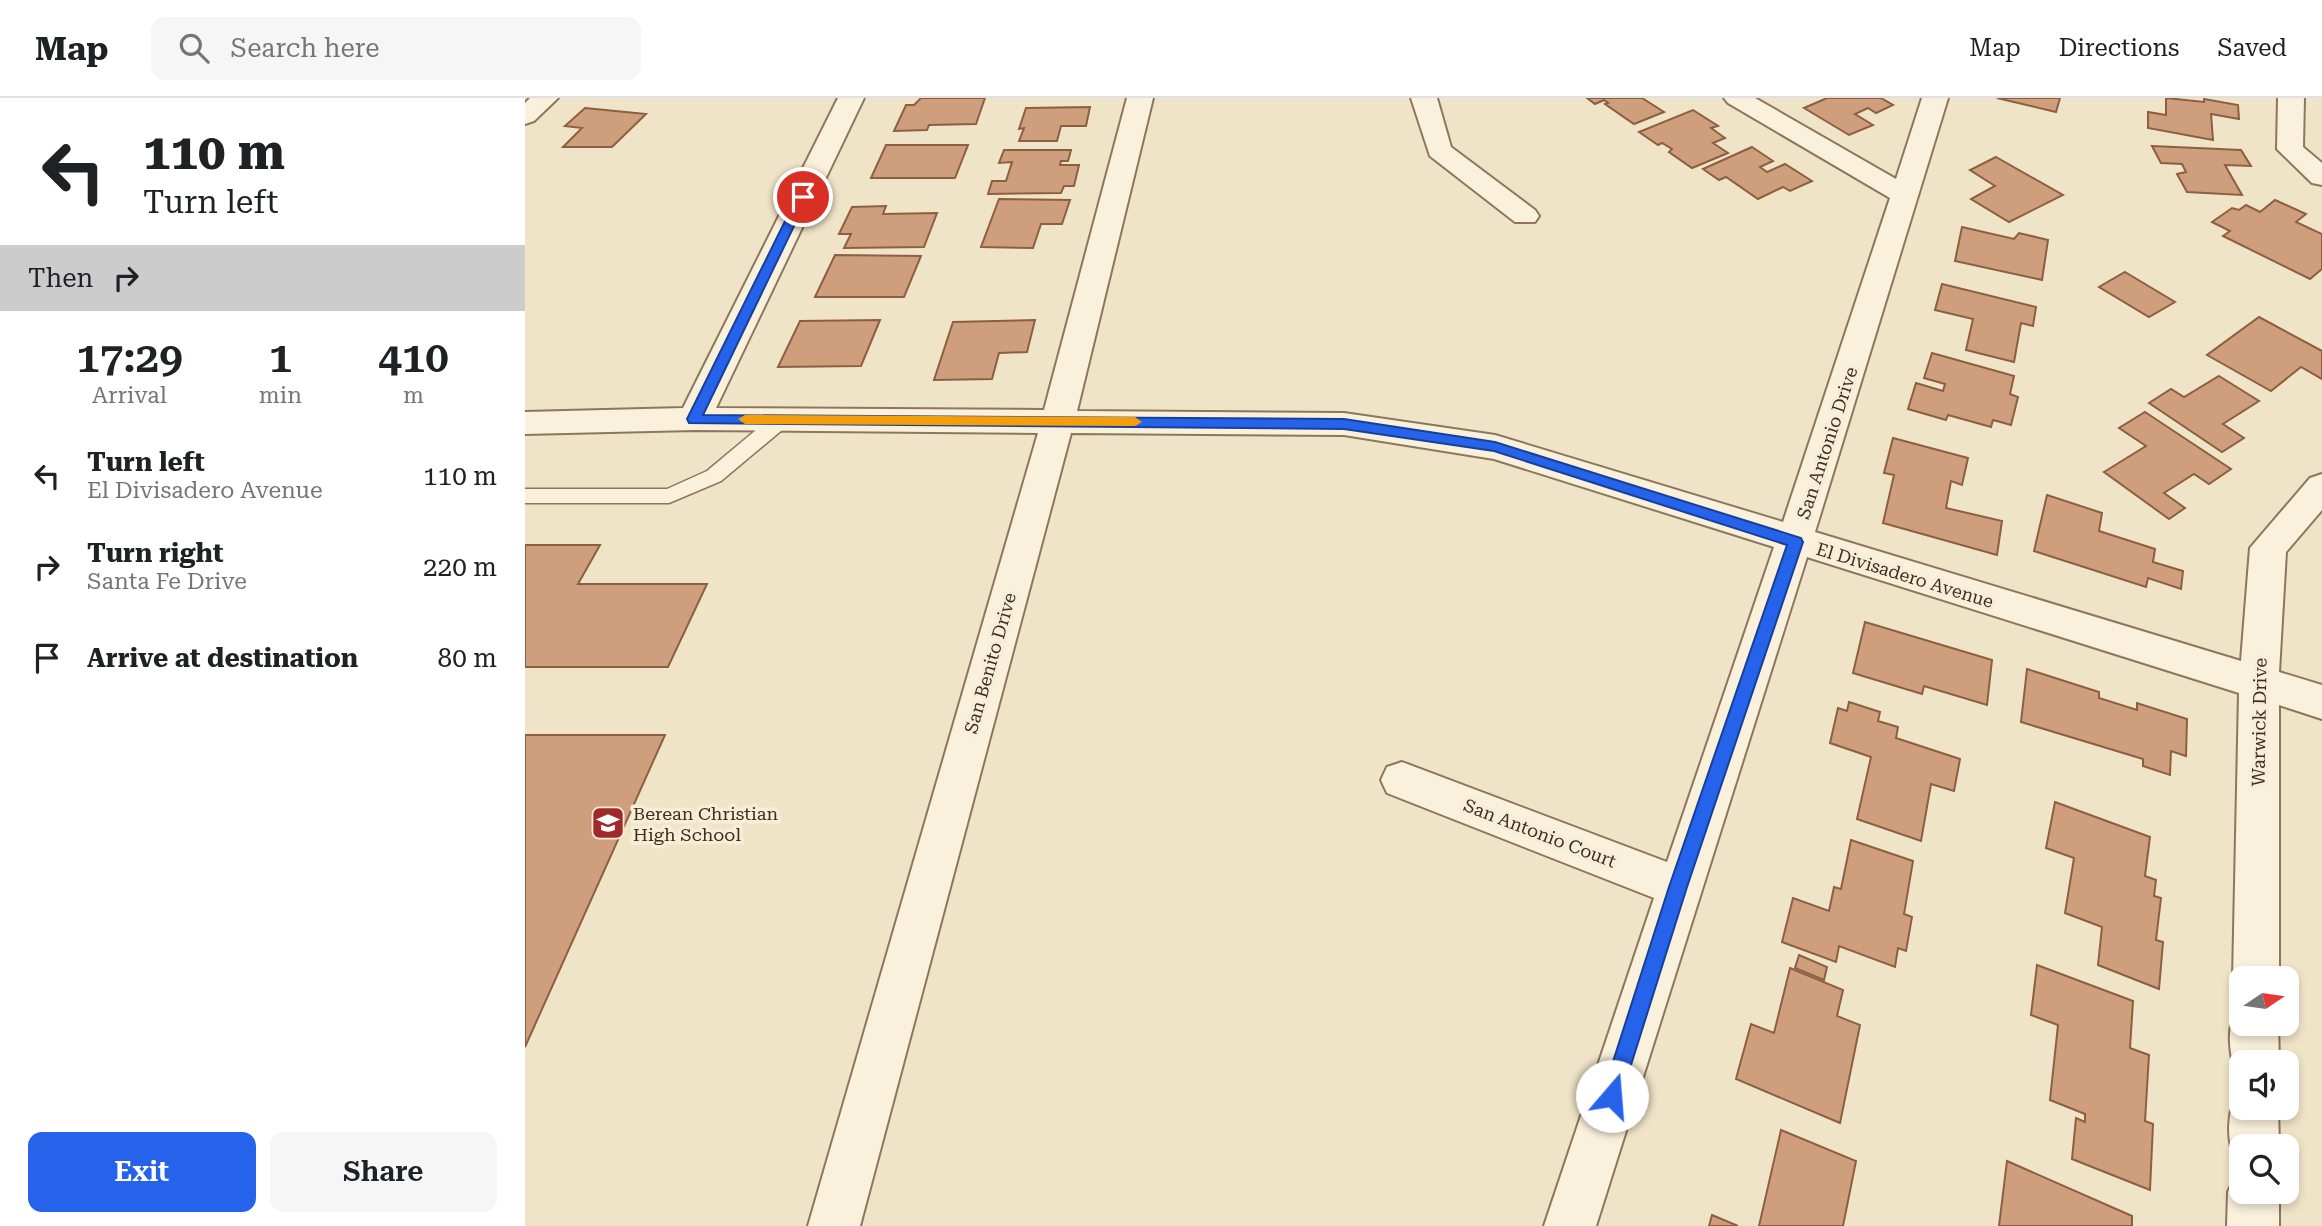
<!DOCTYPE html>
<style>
body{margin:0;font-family:"Roboto Serif",serif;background:#f6f6f6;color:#202124;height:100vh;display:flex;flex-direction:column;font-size:26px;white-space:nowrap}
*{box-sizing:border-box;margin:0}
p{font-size:23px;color:#757577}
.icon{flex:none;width:38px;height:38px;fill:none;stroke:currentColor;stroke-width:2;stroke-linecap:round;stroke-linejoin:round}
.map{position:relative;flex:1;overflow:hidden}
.details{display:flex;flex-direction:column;background:#fff;width:525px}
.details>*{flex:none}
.top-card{background:#fff;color:#202124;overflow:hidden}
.needle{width:46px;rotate:77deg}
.buttons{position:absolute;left:1704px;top:868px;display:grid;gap:14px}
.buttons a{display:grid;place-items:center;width:70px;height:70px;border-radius:14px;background:#fff;box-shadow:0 4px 10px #0003;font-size:35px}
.pin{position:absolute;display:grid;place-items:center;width:60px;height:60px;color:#fff;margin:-30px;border:4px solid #fff;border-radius:50%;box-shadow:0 2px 7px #0007}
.me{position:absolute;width:77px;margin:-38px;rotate:18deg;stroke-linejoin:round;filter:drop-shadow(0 0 5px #0008)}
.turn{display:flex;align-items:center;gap:24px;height:147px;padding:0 28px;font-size:32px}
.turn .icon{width:91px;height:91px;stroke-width:2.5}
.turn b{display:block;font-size:49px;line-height:60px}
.then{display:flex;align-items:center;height:66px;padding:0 28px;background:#0003;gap:14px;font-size:26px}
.eta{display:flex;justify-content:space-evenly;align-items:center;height:119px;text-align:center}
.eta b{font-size:42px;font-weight:600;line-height:49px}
.primary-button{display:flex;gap:14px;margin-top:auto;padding:14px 28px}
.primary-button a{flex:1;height:80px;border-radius:14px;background:#2563eb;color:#fff;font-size:28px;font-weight:600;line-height:80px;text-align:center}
.primary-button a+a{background:#f6f6f6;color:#202124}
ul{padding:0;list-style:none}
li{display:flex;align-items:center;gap:21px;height:91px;padding:0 28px}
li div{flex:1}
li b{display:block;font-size:26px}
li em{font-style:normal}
header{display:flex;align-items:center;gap:42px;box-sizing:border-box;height:98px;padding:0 35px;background:#fff;border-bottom:2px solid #e0e0e0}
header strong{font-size:33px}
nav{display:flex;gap:38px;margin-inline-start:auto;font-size:24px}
.search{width:490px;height:63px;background:#f6f6f6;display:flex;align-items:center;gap:18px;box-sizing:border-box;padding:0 24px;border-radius:14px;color:#757577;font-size:26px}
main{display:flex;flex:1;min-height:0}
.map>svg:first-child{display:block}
.building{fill:#cf9f7d;stroke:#8d5f41;stroke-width:2}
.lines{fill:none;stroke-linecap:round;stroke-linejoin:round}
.lane-casing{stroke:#8d765c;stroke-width:3}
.street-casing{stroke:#8d765c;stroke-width:4}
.lane{fill:#faf1dc;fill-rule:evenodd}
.street{fill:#faf1dc;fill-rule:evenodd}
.route{fill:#2563eb;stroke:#184099;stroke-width:2}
.slow{fill:#f59e0b}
.labels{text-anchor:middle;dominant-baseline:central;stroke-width:7;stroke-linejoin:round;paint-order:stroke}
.street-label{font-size:18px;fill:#3d2e20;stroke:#f7eed8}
.poi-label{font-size:18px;fill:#3d2e20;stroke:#f7eed8;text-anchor:start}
</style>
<header>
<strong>Map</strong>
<div class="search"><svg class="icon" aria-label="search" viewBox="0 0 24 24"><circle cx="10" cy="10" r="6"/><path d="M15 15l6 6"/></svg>Search here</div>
<nav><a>Map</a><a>Directions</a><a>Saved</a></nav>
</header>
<main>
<section class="details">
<div class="top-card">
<div class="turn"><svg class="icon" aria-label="left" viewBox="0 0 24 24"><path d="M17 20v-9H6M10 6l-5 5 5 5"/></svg><div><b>110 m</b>Turn left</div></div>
<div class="then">Then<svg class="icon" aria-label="right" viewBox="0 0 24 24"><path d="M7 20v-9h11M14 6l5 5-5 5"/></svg></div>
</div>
<div class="eta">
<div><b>17:29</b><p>Arrival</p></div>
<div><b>1</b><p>min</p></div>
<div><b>410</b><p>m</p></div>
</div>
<ul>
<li><svg class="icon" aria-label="left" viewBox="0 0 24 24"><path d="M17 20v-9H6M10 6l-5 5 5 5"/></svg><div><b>Turn left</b><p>El Divisadero Avenue</p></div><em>110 m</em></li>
<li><svg class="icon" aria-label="right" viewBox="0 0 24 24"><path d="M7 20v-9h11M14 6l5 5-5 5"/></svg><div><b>Turn right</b><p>Santa Fe Drive</p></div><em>220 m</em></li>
<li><svg class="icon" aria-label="arrive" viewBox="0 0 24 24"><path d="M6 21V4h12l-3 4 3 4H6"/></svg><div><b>Arrive at destination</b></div><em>80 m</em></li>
</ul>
<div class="primary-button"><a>Exit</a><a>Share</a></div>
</section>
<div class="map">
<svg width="1797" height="1128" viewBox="0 0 1797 1128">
<rect width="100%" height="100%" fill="#f0e4c8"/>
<g class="building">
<path d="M396,0H460L451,26L404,27L402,32L369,33L381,7H389Z"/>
<path d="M1062,0H1117L1139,14L1109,26L1080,6L1083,5L1079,2L1070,6Z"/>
<path d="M1302,0H1356L1368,7L1351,15L1343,10L1330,16L1348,27L1324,37L1279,10Z"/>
<path d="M1472,0H1535L1531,14Z"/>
<path d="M1641,0L1679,4V1L1713,7L1714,21L1686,16L1688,42L1623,30V14L1641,17Z"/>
<path d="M565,9L561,28H536L532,43H494L499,30L494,31L501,10Z"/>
<path d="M60,10L121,16L87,49H38L57,30L40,28Z"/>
<path d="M1168,12L1193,28L1186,30L1200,40L1188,45L1203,55L1167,70L1144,54L1147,51L1137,45L1133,47L1114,34Z"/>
<path d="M361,47H443L430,80H346Z"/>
<path d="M1627,48L1716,52L1726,68L1700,67L1717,97L1662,94L1652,76L1661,74L1657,66L1636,65Z"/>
<path d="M1227,49L1248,63L1235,69L1242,74L1260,66L1287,83L1265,93L1258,89L1233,101L1201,79L1194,82L1178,71Z"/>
<path d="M479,52H546L543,63H536L535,67H554L549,88H539L536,95L463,96L467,83H481L487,64L474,65Z"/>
<path d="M1471,59L1538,97L1484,124L1446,101L1470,88L1445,72Z"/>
<path d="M474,101L545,102L537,126H516L508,150L456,149Z"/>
<path d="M1750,102L1781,116L1771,124L1797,136V171L1785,181L1698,138L1705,133L1687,124L1707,110L1714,112L1721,107L1735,114Z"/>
<path d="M361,108L358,116L412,115L399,149L319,150L326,136H314L327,109Z"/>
<path d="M1437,129L1489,141L1494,135L1523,142L1517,182L1430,163Z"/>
<path d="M310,157L396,158L379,199H290Z"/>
<path d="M1600,174L1650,204L1624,219L1574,189Z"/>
<path d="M1417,186L1511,209L1508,228L1496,225L1489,264L1441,252L1448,221L1410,212Z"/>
<path d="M1734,219L1797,253V281L1776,269L1746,293L1682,257Z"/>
<path d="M355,222L336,268L253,269L275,223Z"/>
<path d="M510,222L502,254L474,255L467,281L409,282L428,224Z"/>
<path d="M1407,255L1489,278L1485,296L1493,299L1486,327L1468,322L1466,329L1423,317L1421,322L1383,311L1391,285L1418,293L1420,286L1399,280Z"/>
<path d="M1694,278L1734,303L1698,326L1719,340L1697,354L1624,305L1646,291L1659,299Z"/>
<path d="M1620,314L1706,371L1684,386L1669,376L1639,395L1660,410L1644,421L1579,374L1621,348L1594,330Z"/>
<path d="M1368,340L1443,360L1437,387L1426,383L1421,410L1477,423L1472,457L1358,425L1369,377L1359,375Z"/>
<path d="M1522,397L1577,415L1574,433L1630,451L1628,464L1658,473L1656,491L1623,480L1621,489L1509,453Z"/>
<path d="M0,447H75L53,486H182L143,569H0Z"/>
<path d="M1340,524L1467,562L1462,607L1399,588L1397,596L1328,575Z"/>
<path d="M1502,571L1574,594V600L1612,612V605L1662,621L1661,658L1646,653L1645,677L1618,668V661L1496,624Z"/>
<path d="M1324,604L1355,614L1353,623L1373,629L1371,640L1435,661L1429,693L1406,686L1396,743L1332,721L1346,659L1305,645L1313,610L1322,613Z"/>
<path d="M0,637H140L0,949Z"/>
<path d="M1530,704L1625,739L1620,778L1631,782L1629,798L1636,800L1631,842L1638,844L1634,891L1573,867L1577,829L1540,815L1549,760L1521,750Z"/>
<path d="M1326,742L1388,763L1379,816L1387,819L1381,853L1373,850L1370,869L1314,848L1311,864L1257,844L1268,800L1304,813L1309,789L1316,791Z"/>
<path d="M1274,857L1302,869L1299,882L1270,870Z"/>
<path d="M1512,867L1608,903L1605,950L1624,957L1620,1023L1628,1026L1625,1092L1547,1061L1551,1020L1560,1024V1016L1525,1002L1533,927L1506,917Z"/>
<path d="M1265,870L1318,892L1312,918L1335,927L1315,1025L1211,981L1226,926L1249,935Z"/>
<path d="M1256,1032L1331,1063L1318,1128H1234Z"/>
<path d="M1482,1063L1607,1118V1128H1474Z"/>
<path d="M1187,1117L1213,1128H1184Z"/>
</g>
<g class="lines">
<defs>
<path id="lane" d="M256,315L263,317L266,322L263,327L196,383L144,405H0V391H142L182,373L249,317Z"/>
<g id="street">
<path d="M5,0H33L9,23L0,26V5Z"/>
<path d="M313,0H339L191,310L519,312L602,0H628L552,313L819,315L970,337L1258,424L1365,100L1203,5L1199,0H1230L1371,81L1397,0H1423L1290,434L1716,563L1725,450L1785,380L1797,376V412L1761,454L1754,574L1797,587V621L1754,607V880H1717V897L1708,880L1714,595L1282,459L1071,1128H1019L1129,800L862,695L856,682L862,669L877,664L1142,764L1249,449L969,361L819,337L546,335L335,1128H283L513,335L169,332L0,336V314L158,310Z"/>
<path d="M886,0H912L926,49L1010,112L1014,118L1010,124H990L905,58Z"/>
<path d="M1753,0H1779L1778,49L1797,65V87L1787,85L1752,51Z"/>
<path d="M1717,908V926H1753L1754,964H1717V983L1713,981C1705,961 1698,923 1717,908Z"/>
<path d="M1717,990V1010H1753L1754,1048H1717V1068L1711,1066C1701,1041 1702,1017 1712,993Z"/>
<path d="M1717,1073V1094H1754V1128H1702L1703,1094L1711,1076Z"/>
</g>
</defs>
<use href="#lane" class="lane-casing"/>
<use href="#street" class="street-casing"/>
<use href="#lane" class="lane"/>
<use href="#street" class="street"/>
</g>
<path class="route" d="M278,95L283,99L178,317L819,321L970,344L1276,440L1278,444L1162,789L1094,1005L1087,1008L1080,1005L1077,998L1144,789L1262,447L969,353L819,331L164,325L162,321L272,99Z"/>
<path class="slow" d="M220,317L610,319L617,324L610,328L220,326L213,321Z"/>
<defs>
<symbol id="school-square" viewBox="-11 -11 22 22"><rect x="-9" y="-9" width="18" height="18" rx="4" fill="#9e2a2b" stroke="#f7eed8"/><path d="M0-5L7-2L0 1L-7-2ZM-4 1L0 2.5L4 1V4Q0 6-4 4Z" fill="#fff"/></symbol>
</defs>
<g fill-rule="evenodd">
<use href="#school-square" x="64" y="706" width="38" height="38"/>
</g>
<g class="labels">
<g class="street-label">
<text transform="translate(1302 345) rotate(-72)">San Antonio Drive</text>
<text transform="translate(1380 477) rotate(17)">El Divisadero Avenue</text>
<text transform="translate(465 565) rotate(-74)">San Benito Drive</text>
<text transform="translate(1734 624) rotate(-89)">Warwick Drive</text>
<text transform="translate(1015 735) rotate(21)">San Antonio Court</text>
</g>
<g class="poi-label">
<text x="108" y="715">Berean Christian<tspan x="108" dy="21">High School</tspan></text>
</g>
</g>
</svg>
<div class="buttons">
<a><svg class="needle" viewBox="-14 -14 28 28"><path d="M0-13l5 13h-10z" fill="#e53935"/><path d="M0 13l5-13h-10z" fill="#757577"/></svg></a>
<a><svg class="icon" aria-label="sound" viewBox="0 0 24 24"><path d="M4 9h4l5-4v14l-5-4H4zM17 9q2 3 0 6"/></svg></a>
<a><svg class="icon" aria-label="search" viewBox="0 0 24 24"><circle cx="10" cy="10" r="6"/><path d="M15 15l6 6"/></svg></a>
</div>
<div class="pin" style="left:278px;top:99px;background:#d93025"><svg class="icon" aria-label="arrive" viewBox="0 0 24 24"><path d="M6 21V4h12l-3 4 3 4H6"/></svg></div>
<svg class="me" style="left:1087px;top:998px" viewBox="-20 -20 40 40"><circle r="19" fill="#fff"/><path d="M0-13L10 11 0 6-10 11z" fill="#2563eb"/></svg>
</div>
</main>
